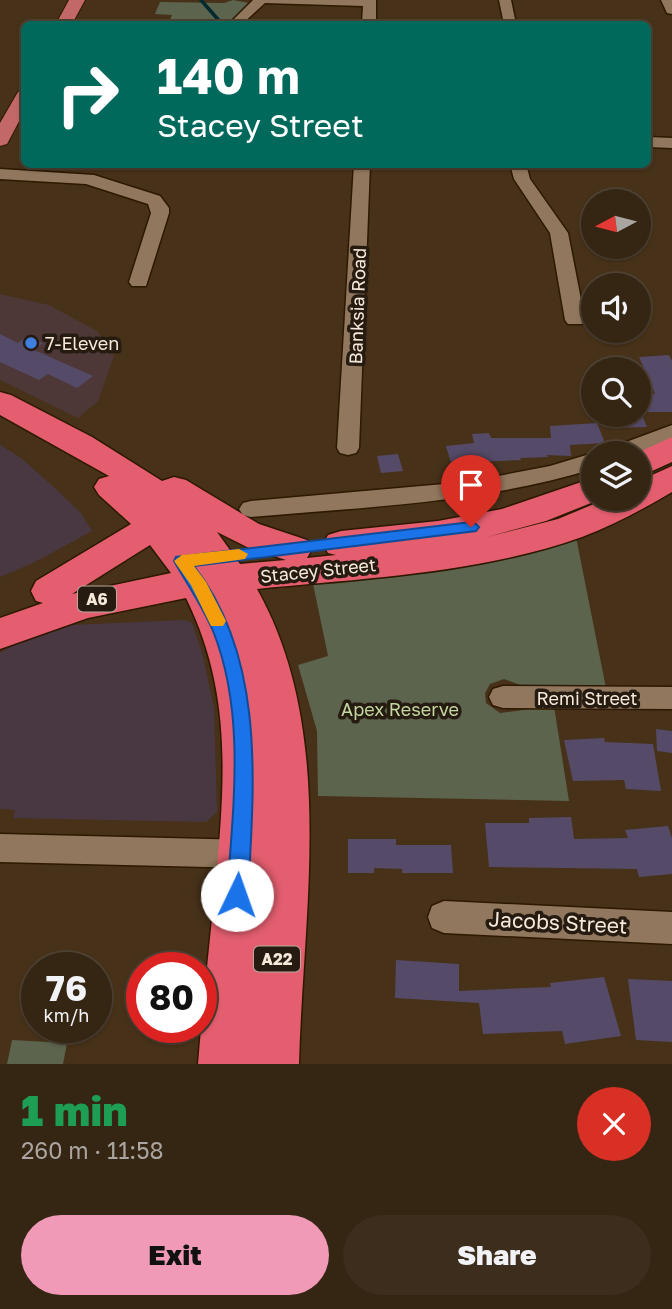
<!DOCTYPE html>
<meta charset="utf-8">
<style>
body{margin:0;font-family:"Golos Text",sans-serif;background:#3d2d1c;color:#f1f3f6;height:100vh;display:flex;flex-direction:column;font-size:26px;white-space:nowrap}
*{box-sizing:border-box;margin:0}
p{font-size:23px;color:#aaa5a0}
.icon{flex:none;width:38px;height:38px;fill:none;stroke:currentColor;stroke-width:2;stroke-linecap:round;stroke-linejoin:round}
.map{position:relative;height:1064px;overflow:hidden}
.details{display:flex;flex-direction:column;background:#352513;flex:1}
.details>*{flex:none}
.guide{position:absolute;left:21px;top:21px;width:630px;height:147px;border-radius:10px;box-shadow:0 2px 5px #0004,0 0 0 2px #4f4233;background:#00695c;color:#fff;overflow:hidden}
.needle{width:46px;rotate:263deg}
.fabs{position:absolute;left:581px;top:189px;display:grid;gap:14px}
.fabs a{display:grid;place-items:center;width:70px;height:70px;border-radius:50%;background:#352513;box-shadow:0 2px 5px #0004,0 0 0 2px #4f4233;font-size:35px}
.speed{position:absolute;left:21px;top:952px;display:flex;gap:14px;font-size:35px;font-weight:700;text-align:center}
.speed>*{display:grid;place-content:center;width:91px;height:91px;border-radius:50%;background:#352513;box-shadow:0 2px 5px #0004,0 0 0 2px #4f4233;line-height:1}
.speed small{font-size:18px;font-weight:400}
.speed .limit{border:10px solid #d22;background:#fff;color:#111}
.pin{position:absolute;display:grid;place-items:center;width:60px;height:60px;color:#fff;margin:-72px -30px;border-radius:50% 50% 50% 0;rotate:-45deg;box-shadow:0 0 7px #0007}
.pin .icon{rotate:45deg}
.me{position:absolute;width:77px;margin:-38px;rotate:3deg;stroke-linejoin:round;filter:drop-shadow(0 0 5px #0008)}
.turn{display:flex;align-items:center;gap:24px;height:147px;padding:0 21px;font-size:32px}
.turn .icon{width:91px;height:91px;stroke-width:2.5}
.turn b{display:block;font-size:49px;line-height:60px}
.round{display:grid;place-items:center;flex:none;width:74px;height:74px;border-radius:37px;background:#3d2d1c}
.overview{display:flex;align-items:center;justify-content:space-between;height:119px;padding:0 21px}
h1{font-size:42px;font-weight:800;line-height:52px;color:#1e9e55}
.cta{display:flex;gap:14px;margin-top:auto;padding:14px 21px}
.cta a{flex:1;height:80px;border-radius:42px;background:#f09ab7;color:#111;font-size:28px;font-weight:800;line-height:80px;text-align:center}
.cta a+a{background:#3d2d1c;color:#f1f3f6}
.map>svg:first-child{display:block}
.commercial{fill:#4d3837}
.industrial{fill:#493842}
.green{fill:#5c644d}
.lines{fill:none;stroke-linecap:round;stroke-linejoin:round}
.stream{stroke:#002a31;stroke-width:3.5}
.building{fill:#554b68}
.minor-casing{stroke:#2d1801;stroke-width:3}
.major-casing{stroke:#2d1801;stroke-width:2}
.highway-casing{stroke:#2d1801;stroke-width:3}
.minor{fill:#91775d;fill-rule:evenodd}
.major{fill:#c36868;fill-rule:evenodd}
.highway{fill:#e45e6f;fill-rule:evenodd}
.route{fill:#1a73e8;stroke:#114b97;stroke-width:2}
.slow{fill:#f59e0b}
.shop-dot{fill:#3f7fe0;stroke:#251b11;stroke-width:2.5}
.labels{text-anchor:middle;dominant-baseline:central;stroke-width:7;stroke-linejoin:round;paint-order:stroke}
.shield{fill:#251b11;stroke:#b8ab9e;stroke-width:2}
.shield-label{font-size:16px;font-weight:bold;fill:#f7e9da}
.street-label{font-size:18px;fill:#f7e9da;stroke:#251b11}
.poi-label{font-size:18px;fill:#f7e9da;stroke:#251b11;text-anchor:start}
.park-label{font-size:18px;fill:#c4d7a0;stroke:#251b11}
.near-street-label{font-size:21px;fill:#f7e9da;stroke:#251b11}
</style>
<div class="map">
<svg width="672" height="1064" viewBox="0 0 672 1064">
<rect width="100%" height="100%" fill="#473119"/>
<path class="commercial" d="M0,294L49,305L97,331L114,356L98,401L78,418L0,380Z"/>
<g class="industrial">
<path d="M0,445L21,458L58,491L81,513L92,531L33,563L0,577Z"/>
<path d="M185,620L192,623L202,652L214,708L217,812L206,822L13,818L15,810L0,809V653L48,626Z"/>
</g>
<g class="green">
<path d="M233,0L249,3L227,24L169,23L172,15L155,14L160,2L224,3Z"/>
<path d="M576,537L606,688L526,687L504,679L490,684L485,693L486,703L500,713L554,706L569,801L318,796L317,731L298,665L328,656L312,579Z"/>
<path d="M12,1040L67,1043L63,1064H7Z"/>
</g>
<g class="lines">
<path class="stream" d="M201,0L222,24"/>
</g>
<g class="building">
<path d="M0,334L18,343L26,337L43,343L34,350L93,376L77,388L48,374L39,380L0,362Z"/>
<path d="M669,355L672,361V412H648L642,394H655L639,357Z"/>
<path d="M602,415H642L647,427L607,428Z"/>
<path d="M597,423L605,443L570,445L571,456L547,455L548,457L520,458L521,460L451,463L446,446L474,443L472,434L489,433L491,438H551L550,426Z"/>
<path d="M398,454L403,471L381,473L377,456Z"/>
<path d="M656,729L672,731V753L657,751Z"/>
<path d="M604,738L605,742L653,744L661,791L626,789L624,780L573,781L564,740Z"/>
<path d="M571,817L574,839L628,838L625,830L668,826L672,838V874L639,877L637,869L489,867L485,823H529V818Z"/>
<path d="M348,839H396V845H451L453,873H402V869L374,868V873H348Z"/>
<path d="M396,960L459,964V991L551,987L550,983L604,977L621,1036L565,1044L562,1031L483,1034L479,1003L395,998Z"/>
<path d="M628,979L672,981V1042L636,1040Z"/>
</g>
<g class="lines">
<defs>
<g id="minor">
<path d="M253,0H376V24H362L363,6L265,3L242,24H229Z"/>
<path d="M499,0H511L516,24H504Z"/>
<path d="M661,0H672V14L667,13Z"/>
<path d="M648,137L672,138V148L648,147Z"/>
<path d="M354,164H370L359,448L356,453L348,455L340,453L337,448Z"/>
<path d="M510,164H526L530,179L568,233L585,320L582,324H568L565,320L550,233L514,179Z"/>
<path d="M0,169L94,175L160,196L169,208V213L146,286H132L129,282L151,213L148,204L86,184L0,179Z"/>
<path d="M672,425V440L639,453H607L610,448Z"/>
<path d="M593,453V469C481,503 367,507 251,517L243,515L239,509L243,503L251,501L467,482L550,466Z"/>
<path d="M503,686L672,687V709L503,708L493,705L489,697L493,689Z"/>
<path d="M0,834L250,840L261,844L266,854L261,864L250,868L0,862Z"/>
<path d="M444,901L672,912V944L444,933L432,928L428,917L432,906Z"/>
</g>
<g id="major">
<path d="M69,0H85L72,24H56Z"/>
<path d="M24,91V112L7,144L0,146V123L18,92Z"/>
</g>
<g id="highway">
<path d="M0,392L11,395L92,437L162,481L174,477L186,480L259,524L307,540L312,549L307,558L336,555L328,553L323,544L328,535L341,531L438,521L502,509L593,478V499H601L546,521L487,537L558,519L606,499H639V481L672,466V492C643,509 614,525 582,537C478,574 366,578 257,589C337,732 303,909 299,1064H198C203,1002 210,940 216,879C225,779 232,691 186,598L88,618L0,649V618L43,603L36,601L31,591L36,581L131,524L99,495L94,487L99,479L109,476L0,415ZM217,532L249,548L286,560L240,564ZM150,545L171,573L72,594Z"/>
<path d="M672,437V462L639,477L637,453Z"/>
</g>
</defs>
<use href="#minor" class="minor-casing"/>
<use href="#major" class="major-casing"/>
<use href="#highway" class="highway-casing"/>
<use href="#minor" class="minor"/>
<use href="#major" class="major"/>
<use href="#highway" class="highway"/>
</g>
<path class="route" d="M471,522L476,524L479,527L476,531L194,566C266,659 254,784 248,895L245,902L237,904L230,902L227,895C233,808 246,713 213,631C202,605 187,584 174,561L176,557Z"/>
<path class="slow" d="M239,549L248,554L245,559L194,566L206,582L226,621L223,626H211L191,585L174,561L182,555Z"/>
<circle class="shop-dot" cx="31" cy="343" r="7"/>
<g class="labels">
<g class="shield">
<rect x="78" y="586.5" width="38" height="25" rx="5"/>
<rect x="254" y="946.5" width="46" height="25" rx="5"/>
</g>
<g class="shield-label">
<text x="97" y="599">A6</text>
<text x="277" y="959">A22</text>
</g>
<g class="street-label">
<text transform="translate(357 306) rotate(-88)">Banksia Road</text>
<text transform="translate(318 570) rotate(-6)">Stacey Street</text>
<text x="587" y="698">Remi Street</text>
</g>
<g class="poi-label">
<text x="45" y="343">7-Eleven</text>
</g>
<g class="park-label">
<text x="400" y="709">Apex Reserve</text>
</g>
<g class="near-street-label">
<text transform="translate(558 922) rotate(3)">Jacobs Street</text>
</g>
</g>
</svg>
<div class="fabs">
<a><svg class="needle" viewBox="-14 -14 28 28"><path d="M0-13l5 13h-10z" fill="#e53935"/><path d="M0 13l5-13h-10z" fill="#aaa5a0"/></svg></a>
<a><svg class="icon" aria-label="sound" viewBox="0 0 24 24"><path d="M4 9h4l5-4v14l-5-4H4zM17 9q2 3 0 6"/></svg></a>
<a><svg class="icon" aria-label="search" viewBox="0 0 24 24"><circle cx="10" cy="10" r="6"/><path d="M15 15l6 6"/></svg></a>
<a><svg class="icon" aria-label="layers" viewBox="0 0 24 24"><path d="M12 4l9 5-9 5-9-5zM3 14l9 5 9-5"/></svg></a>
</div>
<div class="speed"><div>76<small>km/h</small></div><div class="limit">80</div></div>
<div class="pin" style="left:471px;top:527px;background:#d93025"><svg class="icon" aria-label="arrive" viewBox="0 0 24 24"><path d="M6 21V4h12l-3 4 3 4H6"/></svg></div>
<svg class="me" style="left:237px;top:895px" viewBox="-20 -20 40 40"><circle r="19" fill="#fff"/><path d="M0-13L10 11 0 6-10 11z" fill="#1a73e8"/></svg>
<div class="guide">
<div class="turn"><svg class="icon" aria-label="right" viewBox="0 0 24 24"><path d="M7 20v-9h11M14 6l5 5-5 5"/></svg><div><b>140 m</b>Stacey Street</div></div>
</div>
</div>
<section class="details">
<div class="overview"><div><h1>1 min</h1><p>260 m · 11:58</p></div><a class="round" style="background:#d93025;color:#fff"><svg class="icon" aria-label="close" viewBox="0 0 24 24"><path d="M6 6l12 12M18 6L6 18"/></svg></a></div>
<div class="cta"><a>Exit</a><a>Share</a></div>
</section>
